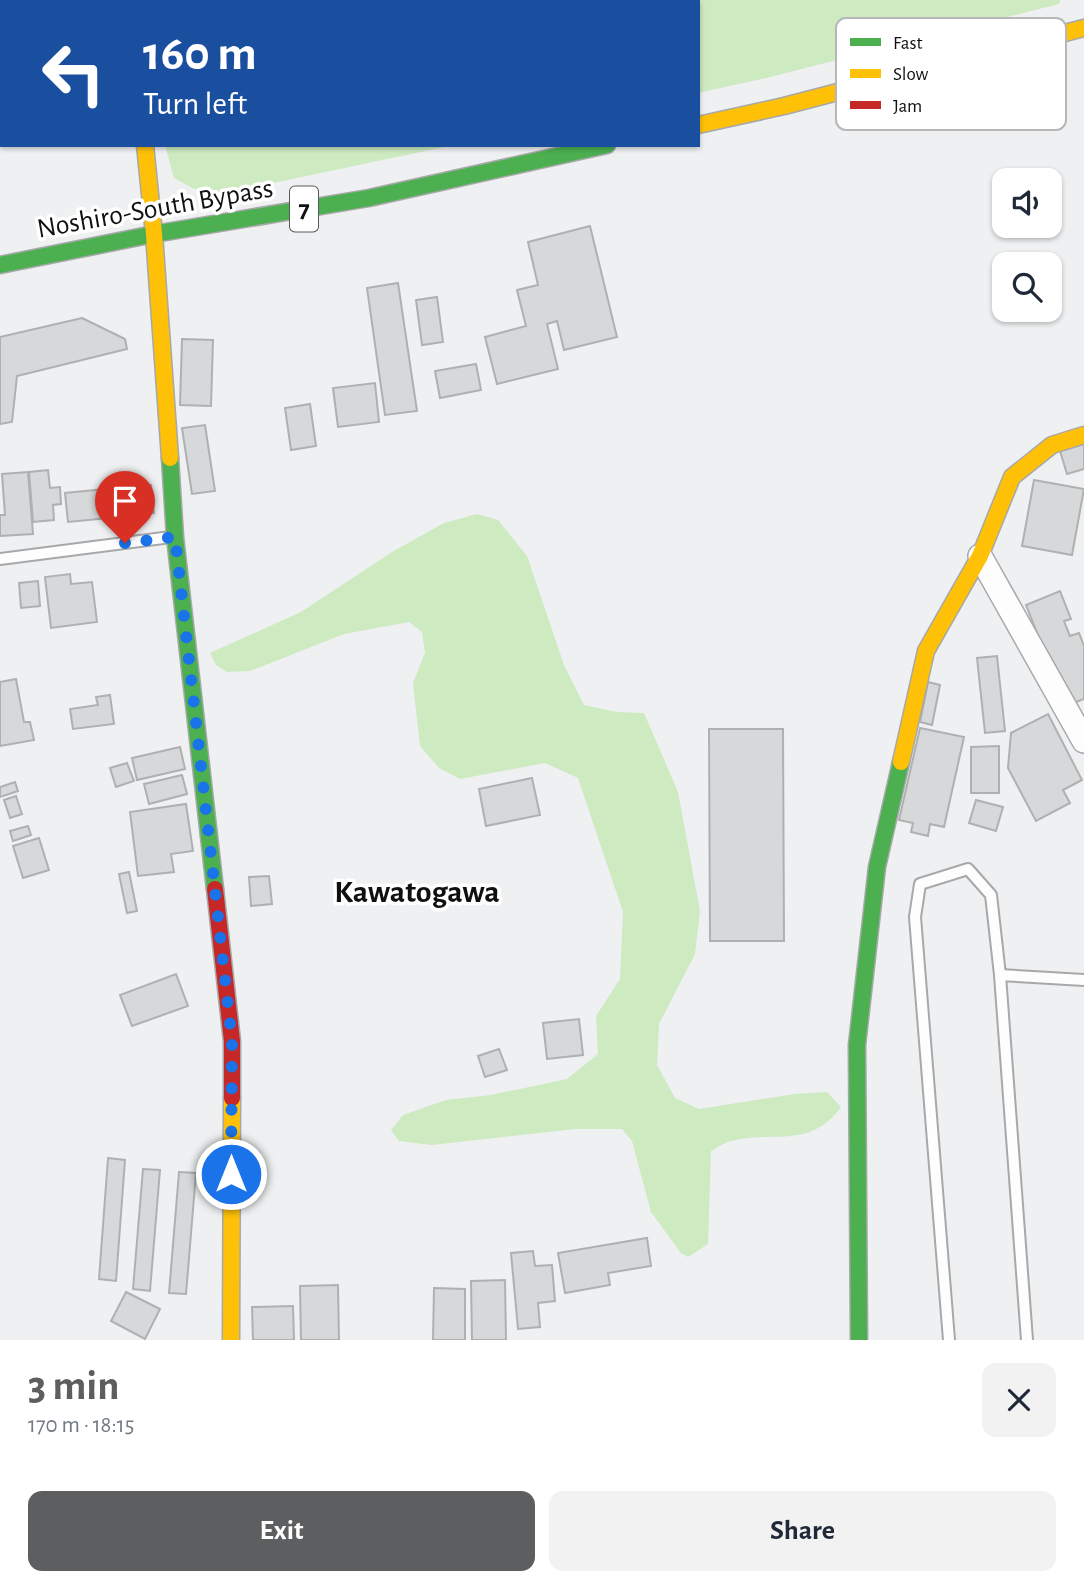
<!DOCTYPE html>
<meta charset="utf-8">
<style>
body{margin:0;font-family:"Alegreya Sans",sans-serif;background:#f2f2f3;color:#1f2937;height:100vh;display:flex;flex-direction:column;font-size:26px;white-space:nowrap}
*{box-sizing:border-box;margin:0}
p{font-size:23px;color:#747a83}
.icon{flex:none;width:38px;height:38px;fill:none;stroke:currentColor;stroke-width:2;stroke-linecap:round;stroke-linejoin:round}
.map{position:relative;height:1340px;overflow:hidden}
.drawer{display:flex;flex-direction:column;background:#fff;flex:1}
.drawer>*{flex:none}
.guide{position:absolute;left:0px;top:0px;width:700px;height:147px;box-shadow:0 2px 5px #0004;background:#1a4fa0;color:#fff;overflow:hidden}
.tools{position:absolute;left:992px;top:168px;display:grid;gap:14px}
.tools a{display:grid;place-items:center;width:70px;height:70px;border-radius:14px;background:#fff;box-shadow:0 2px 5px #0004;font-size:35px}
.pin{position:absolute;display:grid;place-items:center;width:60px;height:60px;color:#fff;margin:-72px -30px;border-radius:50% 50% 50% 0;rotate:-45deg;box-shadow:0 0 7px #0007}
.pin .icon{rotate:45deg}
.me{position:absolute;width:77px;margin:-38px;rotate:0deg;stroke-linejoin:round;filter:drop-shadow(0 0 5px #0008)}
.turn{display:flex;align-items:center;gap:24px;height:147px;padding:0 28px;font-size:32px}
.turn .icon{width:91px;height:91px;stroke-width:2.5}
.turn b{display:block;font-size:49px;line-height:60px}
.round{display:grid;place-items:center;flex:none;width:74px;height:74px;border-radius:14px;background:#f2f2f3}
.summary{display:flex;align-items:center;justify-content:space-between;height:119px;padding:0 28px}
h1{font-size:42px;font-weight:600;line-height:52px;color:#5d5e5f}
.cta{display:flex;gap:14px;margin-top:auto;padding:14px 28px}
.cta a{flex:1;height:80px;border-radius:14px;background:#5d5e5f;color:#fff;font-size:28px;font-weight:600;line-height:80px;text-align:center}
.cta a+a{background:#f2f2f3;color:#1f2937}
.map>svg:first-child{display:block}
.green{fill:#cdeac1}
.building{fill:#d7d8d9;stroke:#afb0b1;stroke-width:2}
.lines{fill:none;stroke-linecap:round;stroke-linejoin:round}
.lane-casing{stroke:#a7a8a9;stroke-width:14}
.street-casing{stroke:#a7a8a9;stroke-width:26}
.fast-casing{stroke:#a7a8a9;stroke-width:19}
.slow-casing{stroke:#a7a8a9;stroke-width:19}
.jam-casing{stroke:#a7a8a9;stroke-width:19}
.lane{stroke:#fdfdfd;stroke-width:10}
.street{stroke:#fdfdfd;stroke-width:23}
.fast{stroke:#4caf50;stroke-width:16}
.slow{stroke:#ffc107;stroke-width:16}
.jam{stroke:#c62828;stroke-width:16}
.route{stroke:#1a73e8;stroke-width:12;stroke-dasharray:0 21.6}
.labels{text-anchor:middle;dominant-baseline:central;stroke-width:7;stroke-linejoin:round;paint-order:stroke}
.shield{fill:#fff;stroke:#575858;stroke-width:2}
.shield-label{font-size:26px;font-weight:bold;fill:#0f1011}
.street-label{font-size:28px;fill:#0f1011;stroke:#fff}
.quarter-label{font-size:32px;font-weight:bold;fill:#0f1011;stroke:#fff}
.key{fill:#fff;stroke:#b7b7b8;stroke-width:2}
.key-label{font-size:19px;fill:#0f1011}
</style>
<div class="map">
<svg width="1084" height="1340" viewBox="0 0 1084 1340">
<rect width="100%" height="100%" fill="#eff0f1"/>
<g class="green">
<path d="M143,0H1060L1059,4L766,78L698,93V2Z"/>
<path d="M165,145H454L235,191L202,193L174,178Z"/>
<path d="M477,514L498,520L527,556L564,665L584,705L617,712L644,713L678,792L700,911L695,954L659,1024L657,1065L675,1098L699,1109L795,1094L827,1092L841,1107C810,1150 774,1130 730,1141C724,1143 717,1148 711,1151L708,1244L688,1257L681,1253L651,1212L632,1141L622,1129H575L432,1145L399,1141L391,1130L403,1115L446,1100L491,1095L567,1079L598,1054L596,1016L620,979L623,912L578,778L545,763L460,779L439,768L420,746L413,683L425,653L422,632L409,622L344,634L250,671L227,672L216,665L210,653L301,612L392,552L444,523Z"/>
</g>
<g class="building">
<path d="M0,59H2L0,114Z"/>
<path d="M590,226L617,337L564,350L557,321L547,324L558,369L497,384L485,337L526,326L517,290L538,285L528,242Z"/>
<path d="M398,283L417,411L385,415L367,288Z"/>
<path d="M437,297L443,342L422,345L416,300Z"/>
<path d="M82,318L125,339L127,349L17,376L12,422L0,424V337Z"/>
<path d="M182,339L213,340L211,406L180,405Z"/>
<path d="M476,364L481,390L440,398L435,371Z"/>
<path d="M375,383L379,422L338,427L333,388Z"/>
<path d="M310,404L316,446L291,450L285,408Z"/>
<path d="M205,425L215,491L192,494L182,428Z"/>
<path d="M1084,444V469L1067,474L1060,451Z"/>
<path d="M48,470L50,488L60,487L61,504L53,505L54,520L33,522L29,472Z"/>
<path d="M28,472L33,534L0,536V515H5L2,474Z"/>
<path d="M141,480L142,485H151L154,513L112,518L110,489L132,487L131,481Z"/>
<path d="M1034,480L1084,489L1072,555L1022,546Z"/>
<path d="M105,489L108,518L68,522L65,493Z"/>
<path d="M70,574L71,584L92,582L97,622L51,628L45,577Z"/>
<path d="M38,581L40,606L21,608L19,583Z"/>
<path d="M1060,591L1071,619L1064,621L1070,636L1079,633L1084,646V699L1066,706L1026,605Z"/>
<path d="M997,656L1005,731L985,733L977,658Z"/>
<path d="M16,679L24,722H30L34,740L0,746V682Z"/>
<path d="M928,682L940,685L932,725L920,722Z"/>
<path d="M110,695L114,724L73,729L70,709L98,705L96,697Z"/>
<path d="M1048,714L1082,780L1063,790L1070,803L1036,821L1008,768L1011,733Z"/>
<path d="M920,728L964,737L944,827L930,824L928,836L911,832L913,823L899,820Z"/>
<path d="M709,729H783L784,941H710Z"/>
<path d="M999,746V793H971V747Z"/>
<path d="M180,747L185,769L137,780L132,758Z"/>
<path d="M127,763L134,781L116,787L110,768Z"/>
<path d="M182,775L187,794L149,804L144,784Z"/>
<path d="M532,778L540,815L486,826L479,789Z"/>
<path d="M15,782L18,791L0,797V787Z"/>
<path d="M16,796L22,814L10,818L4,800Z"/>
<path d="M976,800L1003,807L996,831L969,823Z"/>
<path d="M186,804L193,851L171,854L174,872L138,876L130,812Z"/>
<path d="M28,826L31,835L13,841L10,831Z"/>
<path d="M39,838L49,870L23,878L13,846Z"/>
<path d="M129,872L137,911L127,913L119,874Z"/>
<path d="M269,876L272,904L251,906L249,877Z"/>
<path d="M176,974L188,1006L132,1026L120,995Z"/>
<path d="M579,1019L583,1055L547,1059L543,1023Z"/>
<path d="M499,1049L507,1070L485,1077L478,1056Z"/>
<path d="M108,1158L125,1160L116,1281L99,1279Z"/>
<path d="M143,1169L160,1170L150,1291L133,1289Z"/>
<path d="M179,1172L196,1173L186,1294L169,1293Z"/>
<path d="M647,1238L651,1266L608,1273L610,1285L565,1293L558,1253Z"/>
<path d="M533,1251L535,1266L552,1265L555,1301L538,1303L540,1327L518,1329L511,1253Z"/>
<path d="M505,1280L506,1340H472L471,1281Z"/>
<path d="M338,1285L339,1340H301L300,1286Z"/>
<path d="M434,1288L465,1289V1340H433Z"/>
<path d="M126,1292L160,1309L145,1339L111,1321Z"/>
<path d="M293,1306L294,1340H253L252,1307Z"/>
</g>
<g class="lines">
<defs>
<g id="lane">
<path d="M0,559L171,537"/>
<path d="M949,1340L915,917L920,884L968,869L991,895L1000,975"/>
<path d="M1027,1340L1000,975L1084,980"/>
</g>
<g id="street">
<path d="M130,0V2"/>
<path d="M980,556L1084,741"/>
</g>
<g id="fast">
<path d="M0,265L154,234L369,198L607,145"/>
<path d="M170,458L175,537L215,889"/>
<path d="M859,1340L857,1045L877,867L901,762"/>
</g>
<g id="slow">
<path d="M698,125L784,106L1084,28"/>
<path d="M145,145L154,234L170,458"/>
<path d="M901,762L926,651L980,556L1012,477L1052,445L1084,435"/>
<path d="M231,1340L232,1098"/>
</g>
<path id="jam" d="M215,889L232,1041V1098"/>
</defs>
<use href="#lane" class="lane-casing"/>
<use href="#street" class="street-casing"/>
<use href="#fast" class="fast-casing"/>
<use href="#slow" class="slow-casing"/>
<use href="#jam" class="jam-casing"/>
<use href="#lane" class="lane"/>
<use href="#street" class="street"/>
<use href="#fast" class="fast"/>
<use href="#slow" class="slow"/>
<use href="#jam" class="jam"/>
</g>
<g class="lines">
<path class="route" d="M125,543L175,537L232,1041L231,1174"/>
</g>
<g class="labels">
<rect class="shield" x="290" y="186.5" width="28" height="45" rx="5"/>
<g class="shield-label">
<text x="304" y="209">7</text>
</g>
<g class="street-label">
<text transform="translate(155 209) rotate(-10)">Noshiro-South Bypass</text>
</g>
<g class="quarter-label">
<text x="417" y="892">Kawatogawa</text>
</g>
</g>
<rect x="836" y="18" width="230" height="112" rx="10" class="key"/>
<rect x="850" y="38" width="31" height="8" fill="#4caf50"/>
<rect x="850" y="69" width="31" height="9" fill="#ffc107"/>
<rect x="850" y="101" width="31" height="8" fill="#c62828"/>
<g class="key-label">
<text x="893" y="49">Fast</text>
<text x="893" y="80">Slow</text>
<text x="893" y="112">Jam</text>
</g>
</svg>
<div class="tools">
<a><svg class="icon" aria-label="sound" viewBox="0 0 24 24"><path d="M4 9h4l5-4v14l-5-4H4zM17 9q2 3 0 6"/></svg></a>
<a><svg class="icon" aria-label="search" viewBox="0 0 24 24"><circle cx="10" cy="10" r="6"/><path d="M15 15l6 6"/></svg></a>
</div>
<div class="pin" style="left:125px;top:543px;background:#d93025"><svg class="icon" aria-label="arrive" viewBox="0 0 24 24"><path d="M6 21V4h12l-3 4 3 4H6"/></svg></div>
<svg class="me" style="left:231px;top:1174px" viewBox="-20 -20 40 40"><circle r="17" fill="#1a73e8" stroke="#fff" stroke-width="3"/><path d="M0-11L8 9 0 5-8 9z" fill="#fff"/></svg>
<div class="guide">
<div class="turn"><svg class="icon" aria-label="left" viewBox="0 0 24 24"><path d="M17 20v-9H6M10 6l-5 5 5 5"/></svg><div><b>160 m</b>Turn left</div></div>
</div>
</div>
<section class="drawer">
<div class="summary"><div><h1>3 min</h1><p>170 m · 18:15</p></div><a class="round"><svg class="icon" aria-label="close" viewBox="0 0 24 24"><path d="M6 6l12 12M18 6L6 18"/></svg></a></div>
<div class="cta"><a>Exit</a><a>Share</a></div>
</section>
